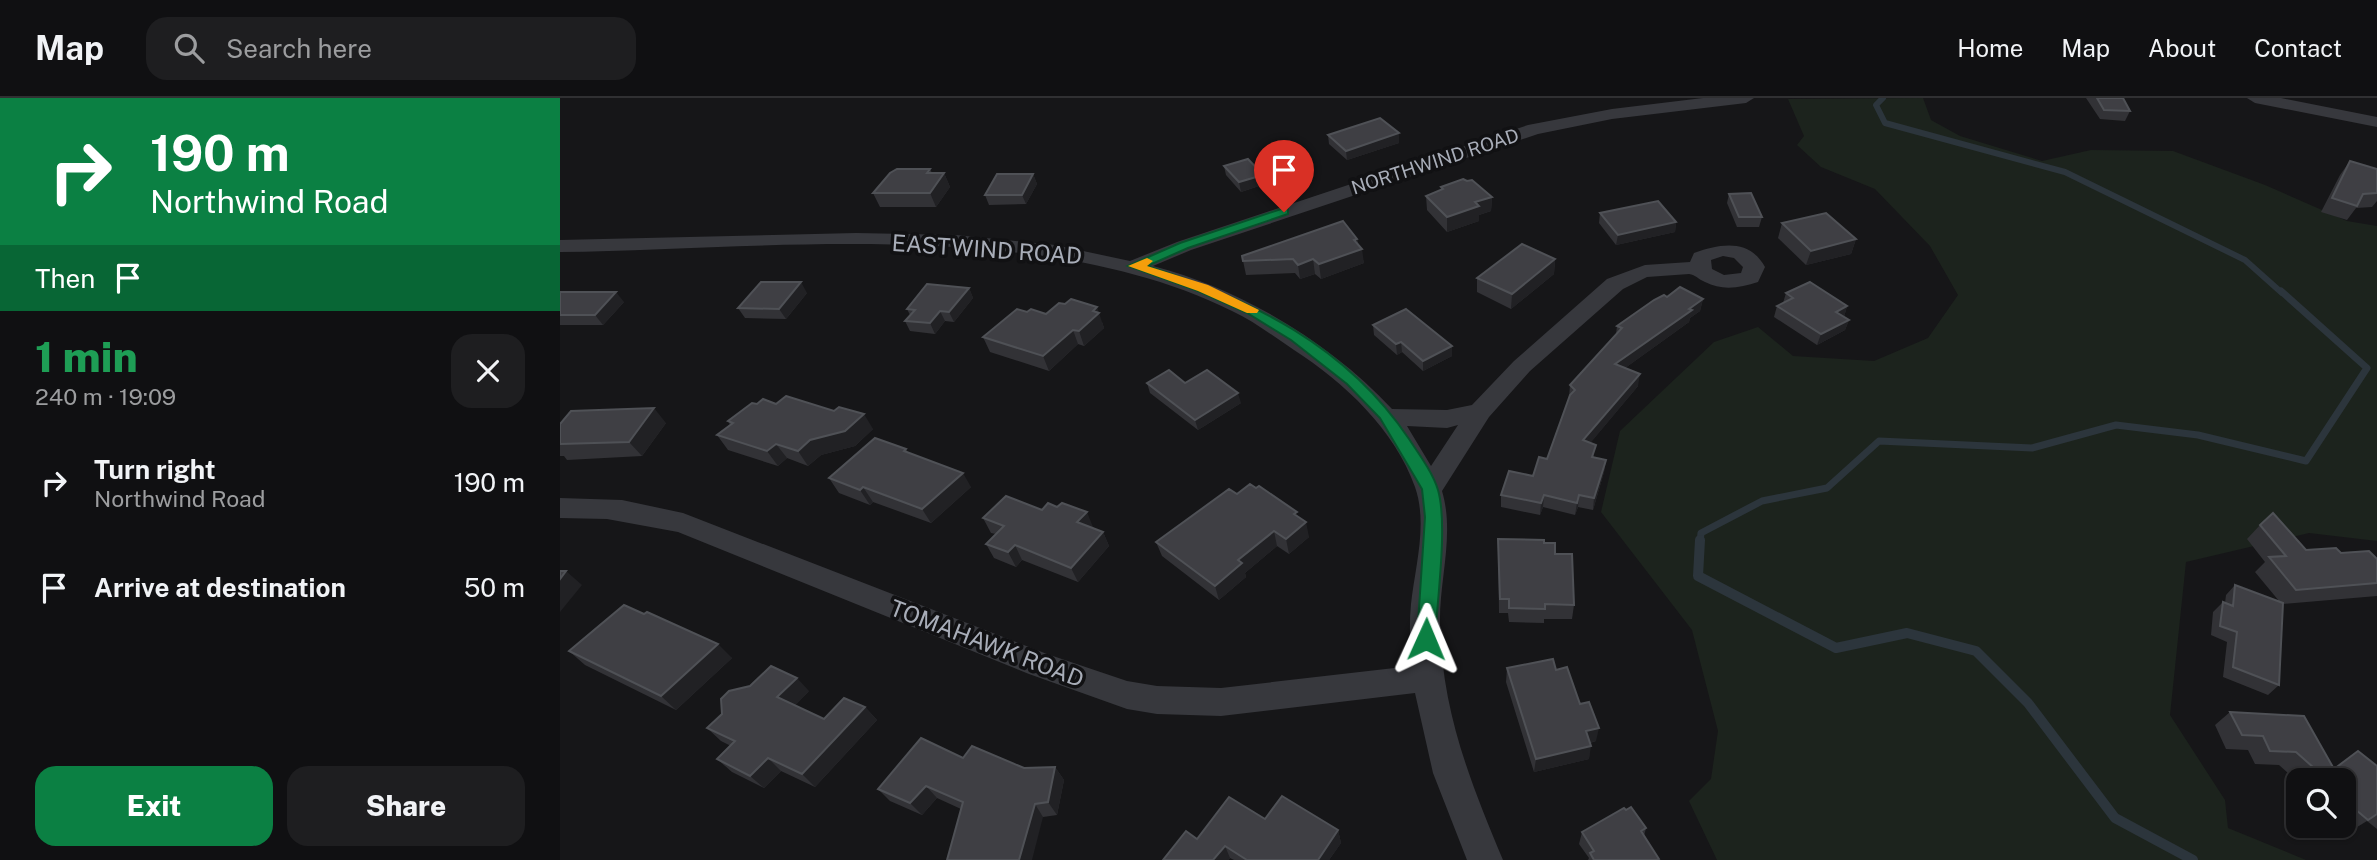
<!DOCTYPE html>
<meta charset="utf-8">
<style>
body{margin:0;font-family:"Public Sans",sans-serif;background:#1e1e20;color:#f1f3f6;height:100vh;display:flex;flex-direction:column;font-size:26px;white-space:nowrap}
*{box-sizing:border-box;margin:0}
p{font-size:23px;color:#9c9d9f}
.icon{flex:none;width:38px;height:38px;fill:none;stroke:currentColor;stroke-width:2;stroke-linecap:round;stroke-linejoin:round}
.map{position:relative;flex:1;overflow:hidden}
.drawer{display:flex;flex-direction:column;background:#101012;width:560px}
.drawer>*{flex:none}
.banner{background:#0b8043;color:#fff;overflow:hidden}
.buttons{position:absolute;left:1726px;top:670px;display:grid;gap:14px}
.buttons a{display:grid;place-items:center;width:70px;height:70px;border-radius:14px;background:#101012;box-shadow:0 2px 5px #0004,0 0 0 2px #303032;font-size:35px}
.pin{position:absolute;display:grid;place-items:center;width:60px;height:60px;color:#fff;margin:-72px -30px;border-radius:50% 50% 50% 0;rotate:-45deg;box-shadow:0 0 7px #0007}
.pin .icon{rotate:45deg}
.me{position:absolute;width:77px;margin:-38px;rotate:1deg;stroke-linejoin:round;filter:drop-shadow(0 0 5px #0008)}
.turn{display:flex;align-items:center;gap:24px;height:147px;padding:0 35px;font-size:32px}
.turn .icon{width:91px;height:91px;stroke-width:2.5}
.turn b{display:block;font-size:49px;line-height:60px}
.then{display:flex;align-items:center;height:66px;padding:0 35px;background:#0003;gap:14px;font-size:26px}
.round{display:grid;place-items:center;flex:none;width:74px;height:74px;border-radius:21px;background:#1e1e20}
.head{display:flex;align-items:center;justify-content:space-between;height:119px;padding:0 35px}
h1{font-size:42px;font-weight:800;line-height:52px;color:#1e9e55}
.action{display:flex;gap:14px;margin-top:auto;padding:14px 35px}
.action a{flex:1;height:80px;border-radius:21px;background:#0b8043;color:#fff;font-size:28px;font-weight:800;line-height:80px;text-align:center}
.action a+a{background:#1e1e20;color:#f1f3f6}
ul{padding:0;list-style:none}
li{display:flex;align-items:center;gap:21px;height:105px;padding:0 35px}
li div{flex:1}
li b{display:block;font-size:26px}
li em{font-style:normal}
header{display:flex;align-items:center;gap:42px;box-sizing:border-box;height:98px;padding:0 35px;background:#101012;border-bottom:2px solid #303032}
header strong{font-size:33px}
nav{display:flex;gap:38px;margin-inline-start:auto;font-size:24px}
.search{width:490px;height:63px;background:#1e1e20;display:flex;align-items:center;gap:18px;box-sizing:border-box;padding:0 24px;border-radius:21px;color:#9c9d9f;font-size:26px}
main{display:flex;flex:1;min-height:0}
.map>svg:first-child{display:block}
.green{fill:#1c231d}
.lines{fill:none;stroke-linecap:round;stroke-linejoin:round}
.stream-far2{stroke:#2c353c;stroke-width:6}
.stream-far1{stroke:#2c353c;stroke-width:7}
.stream{stroke:#2c353c;stroke-width:10}
.minor{fill:#37383d;fill-rule:evenodd}
.wall{fill:#323236}
.shaded-wall{fill:#212124}
.building{fill:#3f3f44;stroke:#4f5156;stroke-width:2}
.route{fill:#0b8043;stroke:#07532c;stroke-width:2}
.slow{fill:#f59e0b}
.labels{text-anchor:middle;dominant-baseline:central;stroke-width:7;stroke-linejoin:round;paint-order:stroke}
.far-street-label{font-size:19px;fill:#a8adb8;stroke:#111113}
.street-label{font-size:23px;fill:#a8adb8;stroke:#111113}
</style>
<header>
<strong>Map</strong>
<div class="search"><svg class="icon" aria-label="search" viewBox="0 0 24 24"><circle cx="10" cy="10" r="6"/><path d="M15 15l6 6"/></svg>Search here</div>
<nav><a>Home</a><a>Map</a><a>About</a><a>Contact</a></nav>
</header>
<main>
<section class="drawer">
<div class="banner">
<div class="turn"><svg class="icon" aria-label="right" viewBox="0 0 24 24"><path d="M7 20v-9h11M14 6l5 5-5 5"/></svg><div><b>190 m</b>Northwind Road</div></div>
<div class="then">Then<svg class="icon" aria-label="arrive" viewBox="0 0 24 24"><path d="M6 21V4h12l-3 4 3 4H6"/></svg></div>
</div>
<div class="head"><div><h1>1 min</h1><p>240 m · 19:09</p></div><a class="round"><svg class="icon" aria-label="close" viewBox="0 0 24 24"><path d="M6 6l12 12M18 6L6 18"/></svg></a></div>
<ul>
<li><svg class="icon" aria-label="right" viewBox="0 0 24 24"><path d="M7 20v-9h11M14 6l5 5-5 5"/></svg><div><b>Turn right</b><p>Northwind Road</p></div><em>190 m</em></li>
<li><svg class="icon" aria-label="arrive" viewBox="0 0 24 24"><path d="M6 21V4h12l-3 4 3 4H6"/></svg><div><b>Arrive at destination</b></div><em>50 m</em></li>
</ul>
<div class="action"><a>Exit</a><a>Share</a></div>
</section>
<div class="map">
<svg width="1817" height="762" viewBox="0 0 1817 762">
<rect width="100%" height="100%" fill="#161618"/>
<path class="green" d="M1363,0L1371,22L1400,38L1482,63L1531,52L1613,53L1705,87L1787,123L1817,128V443L1749,435L1626,464L1610,617L1665,702L1668,730L1746,762H1157L1129,703L1151,681L1158,633L1132,532L1041,414L1060,333L1154,244L1198,229L1233,258L1314,263L1368,240L1398,197L1370,148L1315,91L1261,69L1237,47L1244,38L1228,1Z"/>
<g class="lines">
<path class="stream-far2" d="M1323,0L1316,7L1325,25L1505,74L1685,162L1722,195"/>
<path class="stream-far1" d="M1140,444L1141,435L1202,403L1267,390L1319,343L1472,350L1556,327L1638,337L1746,363L1807,270L1721,193"/>
<path class="stream" d="M1140,442L1138,478L1276,550L1347,535L1416,553L1468,605L1555,720L1633,762"/>
<g class="minor">
<path d="M1143,0H1194L1186,5L1052,21L978,36L631,152L593,168C681,191 770,244 832,311L887,312L912,307L954,263L1047,181L1085,167L1130,164L1134,155C1160,146 1189,140 1205,169L1198,184C1180,190 1162,193 1145,184C1138,181 1136,177 1129,176L1087,179L1063,191L970,273L929,319L882,393C895,436 879,482 880,526C882,614 910,683 943,762H907L873,675L855,595L661,618L597,616L567,611L469,576L118,434L47,421L0,420V400L62,402L123,415L487,556L567,583L597,588L661,590L852,568C850,548 849,527 851,506C855,469 868,426 855,389C835,332 784,284 734,252C714,239 694,223 672,213C481,118 209,151 0,154V142L296,135L396,137L495,147L570,163L617,144L968,27L1052,11ZM1163,158L1174,160L1183,169L1181,175L1164,177L1152,171L1151,162ZM898,327L871,368L847,328L887,330Z"/>
<path d="M1687,0H1721L1817,19V29L1695,5Z"/>
</g>
</g>
<g class="wall">
<path d="M1526,0H1563L1570,13L1565,23L1540,21Z"/>
<path d="M839,35V45L787,62L769,46L768,37Z"/>
<path d="M1790,63L1817,71V103L1812,109L1796,110L1787,122L1761,114L1780,77Z"/>
<path d="M664,68L703,77L705,86L681,94L666,77Z"/>
<path d="M370,71L372,75H384L390,89L376,109H320L313,95Z"/>
<path d="M473,76L477,86L466,106L429,107L425,97Z"/>
<path d="M881,89L932,99L931,113L919,117V123L887,134L867,112L866,98L881,92Z"/>
<path d="M1169,96L1202,119L1199,129H1177L1167,105Z"/>
<path d="M1040,115L1116,124L1115,134L1056,147L1039,125Z"/>
<path d="M1222,125L1296,141L1291,156L1246,167L1218,140Z"/>
<path d="M797,141L804,165L761,181L755,176L740,181L735,175L686,177L682,158Z"/>
<path d="M995,161L994,176L951,211L917,194V180Z"/>
<path d="M409,190L413,200L394,224L385,223L375,236L350,233L345,223L350,217L347,211Z"/>
<path d="M0,194L64,204L43,227H0Z"/>
<path d="M247,195L226,221L185,220L178,210Z"/>
<path d="M1226,195L1287,208L1284,219L1289,222L1285,232L1257,247L1214,219L1217,208L1223,205Z"/>
<path d="M1143,201L1140,213L1130,220L1129,224L1065,270L1078,288L1030,345L1034,360L1046,362L1044,374L1033,412L1018,409L1015,417L983,409L980,417L941,409V397L973,378L987,361L1009,299L1010,287L1056,236L1057,228Z"/>
<path d="M467,214L542,224L544,230L524,248L518,246L489,273L430,254L423,239Z"/>
<path d="M813,227L892,258L863,273L842,254L837,257L814,237Z"/>
<path d="M587,285H625L681,305L638,332L590,295Z"/>
<path d="M197,306H216L313,331L295,348L261,357L248,368L227,360L218,368L168,352L157,337L170,327L168,323Z"/>
<path d="M106,325L82,358L7,362L4,358H0V326Z"/>
<path d="M346,351L348,355L411,389L371,425L313,404L310,407L279,395L269,380Z"/>
<path d="M677,396L738,419L749,439L729,456L717,448L685,475L686,479L659,502L602,458L596,444Z"/>
<path d="M482,412L533,429H532L543,434L549,448L518,484L462,462L456,469L434,460L426,446L436,436L431,435L423,420Z"/>
<path d="M1700,427L1746,452L1781,455L1817,485V498L1723,506L1719,587L1708,597L1663,579L1667,544L1651,537L1653,514L1663,504L1665,505L1666,497L1675,487L1719,503L1695,474L1705,464L1687,441Z"/>
<path d="M938,441L984,445L995,456L1014,507L1012,521H984V525L949,524L948,515H939Z"/>
<path d="M84,516L172,560L116,612L25,567L9,553Z"/>
<path d="M947,570L996,572L1020,606L1036,643L1030,645L1029,661L974,674L946,584Z"/>
<path d="M249,593L235,607L264,621L305,609L317,622L255,689L221,673L204,690L172,674L157,661L171,648L161,643L147,630L162,616Z"/>
<path d="M1670,614L1774,671L1817,668V731L1807,723L1789,734L1782,728H1783V682H1738V684L1719,667L1695,666L1688,652L1666,651L1655,627Z"/>
<path d="M403,660L464,670L495,669L504,682L497,717L483,719L401,711L377,700L362,717L330,703L318,691Z"/>
<path d="M1066,712L1086,730L1084,738L1099,762H1028L1029,760L1019,746L1022,734Z"/>
<path d="M705,721L778,732L781,745L769,762H674L670,760L668,762H603L637,741Z"/>
</g>
<g class="shaded-wall">
<path d="M839,35V45L787,62L786,53Z"/>
<path d="M384,75L390,89L376,109L370,95Z"/>
<path d="M473,76L477,86L466,106L462,97Z"/>
<path d="M703,77L705,86L681,94L679,84Z"/>
<path d="M932,99L931,113L919,117V123L887,134V119L915,104Z"/>
<path d="M1116,124L1115,134L1056,147L1058,137Z"/>
<path d="M797,141L798,152L802,151L804,165L761,181L759,166Z"/>
<path d="M1296,141L1291,156L1246,167L1251,153Z"/>
<path d="M753,161L755,176L740,181L738,167Z"/>
<path d="M995,161L994,176L951,211L952,196Z"/>
<path d="M241,184L247,195L226,221L219,211Z"/>
<path d="M409,190L413,200L394,224L389,214Z"/>
<path d="M56,194L64,204L43,227L35,217Z"/>
<path d="M1143,201L1140,213L1130,220L1129,224L1054,278L1055,266Z"/>
<path d="M1287,208L1284,219L1276,214Z"/>
<path d="M537,209L544,230L524,248L519,233L533,213Z"/>
<path d="M380,213L385,223L375,236L370,225Z"/>
<path d="M1289,222L1285,232L1257,247L1261,236Z"/>
<path d="M513,232L518,246L489,273L483,258Z"/>
<path d="M841,244L842,254L837,257L836,246Z"/>
<path d="M892,248V258L863,273V263Z"/>
<path d="M1080,276L1078,288L1022,355L1023,342Z"/>
<path d="M678,295L681,305L638,332L635,322Z"/>
<path d="M94,310L106,325L82,358L69,344Z"/>
<path d="M304,316L313,331L295,348L261,357L248,368L238,353L250,342Z"/>
<path d="M216,346L227,360L218,368L207,353Z"/>
<path d="M1046,362L1044,374L1033,412L1034,400Z"/>
<path d="M403,375L411,389L371,425L362,411Z"/>
<path d="M303,389L313,404L310,407L300,392Z"/>
<path d="M984,397L983,409L980,417L981,405Z"/>
<path d="M1019,397L1018,409L1015,417L1017,405Z"/>
<path d="M527,414L533,429L524,439L517,424Z"/>
<path d="M746,424L749,439L729,456L726,441Z"/>
<path d="M714,433L717,448L685,475L686,479L659,502L655,488L678,462Z"/>
<path d="M543,434L549,448L518,484L511,470Z"/>
<path d="M455,447L462,462L456,469L448,454Z"/>
<path d="M6,473L22,487L0,514V481Z"/>
<path d="M158,546L172,560L116,612L101,598Z"/>
<path d="M237,580L249,593L230,613L217,599Z"/>
<path d="M305,609L317,622L255,689L242,676Z"/>
<path d="M1039,630L1036,643L1024,646L1026,633Z"/>
<path d="M1031,648L1029,661L974,674L976,661Z"/>
<path d="M208,660L221,673L204,690L190,678Z"/>
<path d="M495,669L504,682L497,717L488,704Z"/>
<path d="M366,688L377,700L362,717L350,705Z"/>
<path d="M475,706L483,719L472,762H459Z"/>
<path d="M778,732L781,745L769,762H758Z"/>
<path d="M665,748L670,760L668,762H653Z"/>
</g>
<g class="building">
<path d="M1537,0H1563L1570,13L1544,12Z"/>
<path d="M820,20L839,35L786,53L768,37Z"/>
<path d="M688,61L703,77L679,84L664,68Z"/>
<path d="M1790,63L1817,71V95L1803,96L1797,108L1772,100Z"/>
<path d="M337,71H370L367,75H384L370,95H313L330,75Z"/>
<path d="M437,76H473L462,97H425Z"/>
<path d="M903,81L907,83L912,82L932,99L915,104L919,108L887,119L866,98L883,91L881,89Z"/>
<path d="M1191,95L1202,119H1179L1169,96Z"/>
<path d="M1098,103L1116,124L1058,137L1040,115Z"/>
<path d="M1266,115L1296,141L1251,153L1222,125Z"/>
<path d="M783,123L797,141L794,142L802,151L759,166L753,161L738,167L733,161L683,163L682,158Z"/>
<path d="M962,146L995,161L952,196L917,180Z"/>
<path d="M201,184H241L219,211L178,210Z"/>
<path d="M1250,184L1287,208L1276,214L1289,222L1261,236L1217,208L1233,200L1226,195Z"/>
<path d="M367,186L409,190L389,214L380,213L370,225L345,223L355,212L347,211Z"/>
<path d="M1120,189L1143,201L1129,211L1132,212L1055,266L1080,276L1023,342L1036,347L1032,359L1046,362L1034,400L1019,397L1017,405L984,397L981,405L941,397L949,373L973,378L979,359L987,361L1010,297L1015,292L1010,287L1062,230L1057,228L1094,202L1104,197L1107,199Z"/>
<path d="M0,194H56L35,217H0Z"/>
<path d="M511,201L537,209L533,213L539,215L519,233L513,232L483,258L423,239L457,211L467,214L471,211L486,216L499,205L505,206Z"/>
<path d="M846,211L892,248L863,263L841,244L836,246L813,227Z"/>
<path d="M609,272L625,285L647,272L678,295L635,322L587,285Z"/>
<path d="M226,298L274,313L279,309L304,316L285,333L250,342L238,353L216,346L207,353L157,337L173,325L168,323L192,305L197,306L203,301L216,306Z"/>
<path d="M94,310L69,344L0,346V326L11,313Z"/>
<path d="M315,340L346,351L344,353L403,375L362,411L303,389L300,392L269,380Z"/>
<path d="M690,386L696,390L699,388L737,414L734,416L746,424L726,441L714,433L678,462L682,465L655,488L596,444L669,391L677,396Z"/>
<path d="M446,398L482,412L488,405L497,409L502,405L527,414L517,424L543,434L511,470L455,447L448,454L426,446L444,428L423,420Z"/>
<path d="M1713,415L1746,452L1776,450L1781,455L1809,453L1817,461V485L1736,492L1709,459L1726,458L1700,427Z"/>
<path d="M938,441L984,442V445H995V456H1012L1014,507L985,506V511L949,510V501H940Z"/>
<path d="M0,473H6L0,481Z"/>
<path d="M1675,487L1723,505L1719,587L1673,569L1677,534L1660,528L1663,504L1673,508Z"/>
<path d="M64,507L84,516L87,514L158,546L101,598L9,553Z"/>
<path d="M993,561L996,572L1007,569L1020,606L1029,604L1039,630L1026,633L1031,648L976,661L947,570Z"/>
<path d="M211,568L237,580L217,599L264,621L284,600L305,609L242,676L208,660L190,678L157,661L175,643L147,630L162,616L161,601L169,593L190,588Z"/>
<path d="M1670,614L1744,618L1774,671L1798,653L1817,668V716L1808,722L1783,701V682H1761L1759,681L1763,678L1736,654L1710,653L1703,638L1682,637Z"/>
<path d="M361,640L403,660L412,648L464,670L495,669L488,704L475,706L459,762H387L403,704L366,688L350,705L318,691Z"/>
<path d="M722,698L778,732L758,762H687L665,748L653,762H603L626,733L637,741L669,699L705,721Z"/>
<path d="M1071,709L1086,730L1081,733L1099,761L1097,762H1034L1030,755L1034,753L1022,734L1064,710L1066,712Z"/>
</g>
<path class="route" d="M724,110L728,111V116L628,150L587,168C691,201 786,247 849,341C859,356 873,375 878,392C888,426 877,504 875,541L872,547L866,549L859,547L857,541L865,419L862,391L820,320L787,286L731,242L687,215L638,193L568,168L620,145Z"/>
<path class="slow" d="M587,160L593,163L587,168L648,187L699,212L697,215H687L638,193L568,168Z"/>
<g class="labels">
<g class="far-street-label">
<text transform="translate(875 63) rotate(-18)">NORTHWIND ROAD</text>
</g>
<g class="street-label">
<text transform="translate(427 151) rotate(4)">EASTWIND ROAD</text>
<text transform="translate(427 545) rotate(21)">TOMAHAWK ROAD</text>
</g>
</g>
</svg>
<div class="buttons">
<a><svg class="icon" aria-label="search" viewBox="0 0 24 24"><circle cx="10" cy="10" r="6"/><path d="M15 15l6 6"/></svg></a>
</div>
<div class="pin" style="left:724px;top:114px;background:#d93025"><svg class="icon" aria-label="arrive" viewBox="0 0 24 24"><path d="M6 21V4h12l-3 4 3 4H6"/></svg></div>
<svg class="me" style="left:866px;top:541px" viewBox="-20 -20 40 40"><path d="M0-17L14 15 0 8-14 15z" fill="#0b8043" stroke="#fff" stroke-width="4"/></svg>
</div>
</main>
